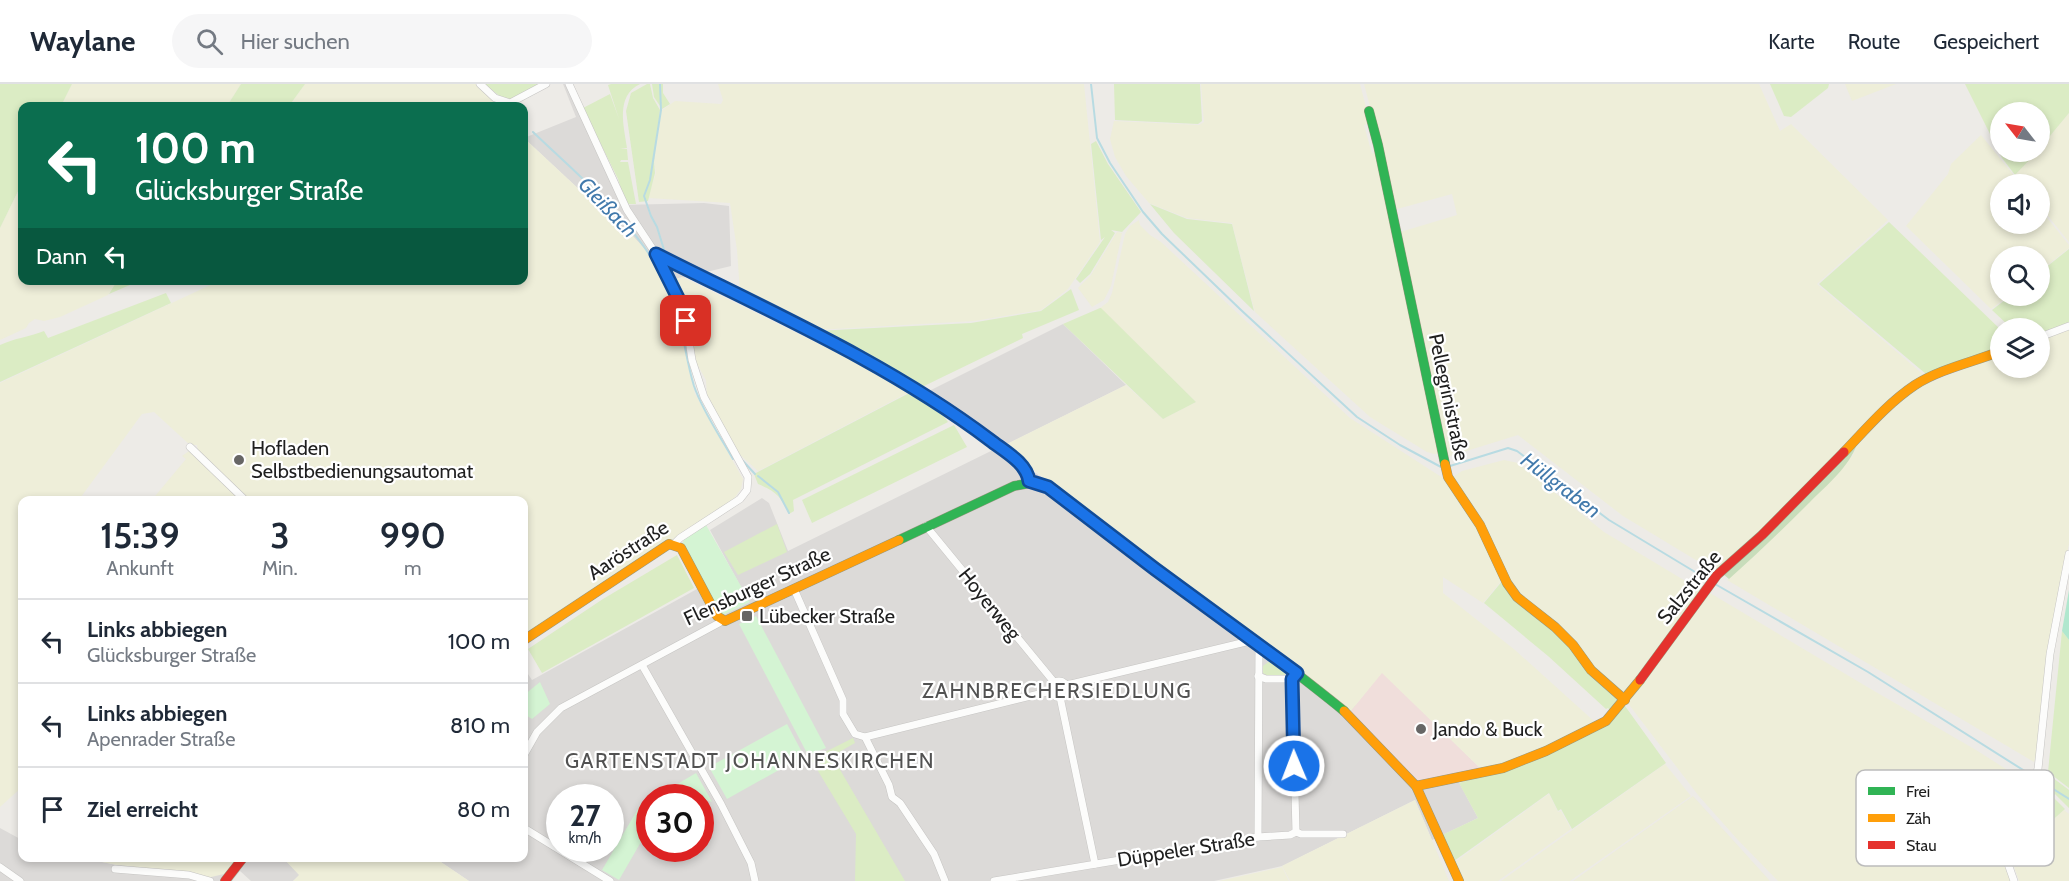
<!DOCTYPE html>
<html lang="de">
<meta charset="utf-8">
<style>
body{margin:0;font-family:Cabin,sans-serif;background:#f6f6f7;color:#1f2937;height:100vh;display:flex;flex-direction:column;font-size:22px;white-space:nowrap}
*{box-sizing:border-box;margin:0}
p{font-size:20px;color:#747a83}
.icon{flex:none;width:33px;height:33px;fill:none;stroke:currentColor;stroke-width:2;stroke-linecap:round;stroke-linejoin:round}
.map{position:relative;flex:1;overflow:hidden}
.details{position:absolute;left:18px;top:412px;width:510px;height:366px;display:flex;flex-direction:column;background:#fff;border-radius:12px;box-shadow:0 3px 9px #0003}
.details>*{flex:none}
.banner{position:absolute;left:18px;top:18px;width:510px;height:183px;border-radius:12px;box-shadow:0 3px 9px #0003;background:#0b6e4f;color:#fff;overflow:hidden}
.needle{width:39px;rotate:301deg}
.fabs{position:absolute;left:1990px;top:18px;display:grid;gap:12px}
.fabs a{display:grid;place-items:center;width:60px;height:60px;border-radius:50%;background:#fff;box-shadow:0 3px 9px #0003;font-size:30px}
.speed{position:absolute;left:546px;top:700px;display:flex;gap:12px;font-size:30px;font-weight:700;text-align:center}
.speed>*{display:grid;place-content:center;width:78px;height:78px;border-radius:50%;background:#fff;box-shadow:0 3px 9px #0003;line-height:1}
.speed small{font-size:15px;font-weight:400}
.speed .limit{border:9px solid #d22;background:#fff;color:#111}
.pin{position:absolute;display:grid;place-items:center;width:51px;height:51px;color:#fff;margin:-26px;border-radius:12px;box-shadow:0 3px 9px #0006}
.me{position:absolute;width:66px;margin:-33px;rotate:359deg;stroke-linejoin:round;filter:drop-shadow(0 0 4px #0008)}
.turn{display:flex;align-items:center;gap:21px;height:126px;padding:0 18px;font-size:27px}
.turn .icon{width:78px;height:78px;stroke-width:2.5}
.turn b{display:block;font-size:42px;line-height:51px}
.then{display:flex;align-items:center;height:57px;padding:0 18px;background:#0003;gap:12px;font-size:22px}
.eta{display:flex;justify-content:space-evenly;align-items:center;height:102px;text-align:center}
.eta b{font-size:36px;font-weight:600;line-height:42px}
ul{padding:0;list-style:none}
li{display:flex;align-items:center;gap:18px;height:84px;padding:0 18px;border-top:2px solid #e0e1e3}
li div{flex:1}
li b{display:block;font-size:22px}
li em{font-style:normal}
header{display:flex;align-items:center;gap:36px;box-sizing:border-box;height:84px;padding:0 30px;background:#fff;border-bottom:2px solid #e0e1e3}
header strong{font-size:28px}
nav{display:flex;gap:33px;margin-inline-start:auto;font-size:21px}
.search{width:420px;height:54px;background:#f6f6f7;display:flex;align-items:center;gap:15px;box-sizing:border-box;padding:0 21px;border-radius:33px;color:#747a83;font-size:22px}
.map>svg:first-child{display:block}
.residential{fill:#dcdad8;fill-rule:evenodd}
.commercial{fill:#f0dedb}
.farmland{fill:#eeeed9}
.grass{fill:#dbecc4}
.forest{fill:#c8ddbb}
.park{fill:#d4f4d3}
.pitch{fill:#b0e7ce}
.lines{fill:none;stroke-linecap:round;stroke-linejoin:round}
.stream{stroke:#b8dbe2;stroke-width:2}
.street-casing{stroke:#c6c5c3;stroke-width:8}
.fast-casing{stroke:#97977e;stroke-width:10}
.slow-casing{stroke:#97977e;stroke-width:10}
.jam-casing{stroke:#97977e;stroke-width:10}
.street{stroke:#fcfcfb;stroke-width:7}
.fast{stroke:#30b455;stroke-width:9}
.slow{stroke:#ff9f0a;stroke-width:9}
.jam{stroke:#e5322d;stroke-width:9}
.route-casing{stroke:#114b97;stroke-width:15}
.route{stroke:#1a73e8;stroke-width:10}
.poi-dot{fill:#676665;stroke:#fff;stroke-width:2}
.labels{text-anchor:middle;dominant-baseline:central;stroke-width:4.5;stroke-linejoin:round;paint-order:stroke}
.street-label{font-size:20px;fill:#1f1f1f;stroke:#fff}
.poi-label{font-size:20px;fill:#1f1f1f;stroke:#fff;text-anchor:start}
.water-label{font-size:21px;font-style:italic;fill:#427aac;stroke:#fff}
.neighbourhood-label{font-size:21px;letter-spacing:1.5px;fill:#525252;stroke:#fff}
.key{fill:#fff;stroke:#bcbcbc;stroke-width:1.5}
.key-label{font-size:16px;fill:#1f1f1f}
</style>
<header>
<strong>Waylane</strong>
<div class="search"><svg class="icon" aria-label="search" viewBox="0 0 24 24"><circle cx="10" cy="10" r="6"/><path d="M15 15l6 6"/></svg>Hier suchen</div>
<nav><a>Karte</a><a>Route</a><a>Gespeichert</a></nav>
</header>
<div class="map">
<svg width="2069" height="797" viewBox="0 0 2069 797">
<rect width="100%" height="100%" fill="#edebe7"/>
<g class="residential">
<path d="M563,0H565L622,121L704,119L729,122L731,182L665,198L651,172L631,150L613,137L524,54L576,33Z"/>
<path d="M1063,240L1126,301L1003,362L929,307Z"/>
<path d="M995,365L1022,389H1036L1156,482L1455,691L1478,734L1432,756L1415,716L1282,782L1214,797H469L435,774H524V584L532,596L697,505L713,535L749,518L710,446L762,414L769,419L788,467ZM560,714H610V765H560ZM650,714H700V765H650Z"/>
<path d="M0,744L22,756V774H82L117,781L189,789L239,774H283L300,791L293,797H251L240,787L232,797H0Z"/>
</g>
<path class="commercial" d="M1382,588L1482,686L1417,697L1350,628Z"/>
<g class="farmland">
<path d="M72,0H241L227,22H61Z"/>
<path d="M305,0H476L492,16L504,22H289Z"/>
<path d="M718,0H1084L1100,158L1068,205L1041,226L974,237L815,246L740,208L737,166L730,119L648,114L656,89L654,78L661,27L675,17L721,20L723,16Z"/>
<path d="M1201,0H1360L1370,39L1364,41L1372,70L1376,67L1441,369L1434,370L1427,368L1370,333L1255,228L1232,139L1187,134L1149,119L1126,92L1115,73L1110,55L1114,37L1199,41L1204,38Z"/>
<path d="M1364,0H1759L1780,47L1791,40L1888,136L1817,200L1925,292L1899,308L1763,447L1714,487L1623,432L1518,351L1447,373L1397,149L1457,131L1452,110L1397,125Z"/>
<path d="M1845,0H1896L1852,17Z"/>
<path d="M2069,29V158L2040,122V100H2023L2015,91L2037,68H2040V64Z"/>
<path d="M1981,51L2021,100H2001V140H2040V125L2069,161V164L2040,187V172H2001V212H2009L1991,225L1906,142L1948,90L1951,80Z"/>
<path d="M524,54L613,137L631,150L651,172L674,220L695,310L743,395L741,405L733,416L524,552V417H249L198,367L197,361H190L154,328L142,330L78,417H22V703L0,723V299L219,197L524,196Z"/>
<path d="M22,99V196L117,197L108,211L60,233L44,237L35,235L29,239L26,244L0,256V144Z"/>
<path d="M1139,136L1140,141L1150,151L1161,158L1350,334L1446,396L1481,447L1502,496L1483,519L1443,493V509L1515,566L1596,639L1547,663L1507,679L1482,686L1382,589L1350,628L1156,482L1003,362L1126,301L1163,335L1196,318L1100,224L1108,218L1112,209L1125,150L1130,142Z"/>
<path d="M1117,148L1122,149L1111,202L1104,216L1092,223L1078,204L1091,191Z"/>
<path d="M682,193L913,306L758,387L737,368L707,313L706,296L694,275L672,196Z"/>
<path d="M2069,246V460L2047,568L2036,672L2034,678L1727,496L1835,393L1853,371L1857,360L1903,314L1916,304L2001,271V284H2040V256Z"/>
<path d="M189,367L193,368L244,417H151L186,375L182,372Z"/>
<path d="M1504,376L1518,379L1604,448L1702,507L1627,609L1622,608L1517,513L1452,396L1453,393L1462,387Z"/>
<path d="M1710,509L1869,604L1976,666L2028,699L2004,775L2010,797H1778L1738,756L1698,711L1627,618Z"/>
<path d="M1665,680L1691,712L1570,797H1501Z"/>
<path d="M1549,710L1558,728L1561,727L1571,745L1498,797H1463L1455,778Z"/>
<path d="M1693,712L1770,797H1573Z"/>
<path d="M1415,716L1449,797H1290L1282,782Z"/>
<path d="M2064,726L2069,730V797H2019L2011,774Z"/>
<path d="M82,774H239L224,790L207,794L189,789L117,781Z"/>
<path d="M283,774H435L469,797H293L299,791Z"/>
<path d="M1282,783L1289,797H1219Z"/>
</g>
<g class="grass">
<path d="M0,0H72L61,22H22V99L0,144Z"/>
<path d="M241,0H305L289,22H227Z"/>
<path d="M484,0H541L512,16L501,13Z"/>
<path d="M611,0H640C615,12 624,42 627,64H620L627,65L628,76H621L620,78H628L636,120H626L618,95L583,24L610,10L619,35L608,1Z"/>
<path d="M647,0H650L653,14L660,26L654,78L655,89L648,117L639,118L626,27L631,9Z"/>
<path d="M652,0H663V9L670,20L662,25L654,13Z"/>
<path d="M1114,0H1200L1202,37L1198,40L1115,36Z"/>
<path d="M1770,0H1829L1828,4L1791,33L1784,32Z"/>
<path d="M1965,0H2069V29L2040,64V28H2001V68H2037L2015,91L2002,74Z"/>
<path d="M1096,57L1108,80L1141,128L1122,148L1111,146L1115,149L1090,190L1080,199L1076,195L1105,153L1101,156L1091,60Z"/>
<path d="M1150,120L1187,135L1232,140L1254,227L1174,149Z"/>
<path d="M1889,138L2001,246V265L1926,290L1819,200Z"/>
<path d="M2069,165V239L2040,249V244H2011L1992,226L2010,212H2040V188Z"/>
<path d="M117,197V196L139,197L109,210Z"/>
<path d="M1071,205L1079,226L1022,250L1023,254L922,303L816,247L971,239L1041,227Z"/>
<path d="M166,209L171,219L0,298V261C15,254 29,253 44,247L48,254Z"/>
<path d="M1100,224H1101L1196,318L1163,335L1063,240Z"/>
<path d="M915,306L934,320L948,338L793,416L794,427L789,430C780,412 777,408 758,400L754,390Z"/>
<path d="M954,341L967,363L812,439L802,416Z"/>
<path d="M777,440L787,468L738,491L724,468Z"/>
<path d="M677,471L694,504L542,589L528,565L603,515Z"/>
<path d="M1503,496L1554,543L1613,607L1620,618L1611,627L1608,624L1606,625L1548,572L1484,519Z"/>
<path d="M2062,547L2069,556V704L2048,688Z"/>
<path d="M1271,576L1275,577L1287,589C1280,594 1270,594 1263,589V582Z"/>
<path d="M1625,622L1666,679L1572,745L1561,725L1558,727L1549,709L1454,777L1442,751L1478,734L1459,699L1513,683L1547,669Z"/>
<path d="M853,654L855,659L832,672L905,797H855L856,750L812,677L813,674Z"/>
<path d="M2039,689L2049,691L2069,706V724L2055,710L2050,716L2039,708H2032Z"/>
<path d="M2031,709H2039L2050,717L2053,713L2065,725L2011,773C2009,750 2021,729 2031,709Z"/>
</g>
<path class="forest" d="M1857,360C1849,383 1827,401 1810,418C1784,444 1757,470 1729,495L1723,490Z"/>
<g class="park">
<path d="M706,441L750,518L721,532L682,460L685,454Z"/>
<path d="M756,532L826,664L808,671L739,540Z"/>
<path d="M540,598L550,620L532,635L524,630V611Z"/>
<path d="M787,640L804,672L727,715L709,683Z"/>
<path d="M696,689L712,718L690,710L678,714H654Z"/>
<path d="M642,718L649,722V744L619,796L602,786Z"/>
</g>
<path class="pitch" d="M2069,506V556L2062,547Z"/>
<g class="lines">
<g class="stream">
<path d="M660,0L661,26L650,96L644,112L651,132L657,143L665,169"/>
<path d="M1091,0L1097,54L1110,79L1143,128L1162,150L1241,226L1357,333L1400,361L1441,383H1444"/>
<path d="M533,48C583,96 640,141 669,206C683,237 684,270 694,302C703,328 720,352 733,375"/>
<path d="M743,377L755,390"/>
<path d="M1450,382L1508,364L1517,367L1609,436L1710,497"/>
<path d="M758,392L778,408L789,429"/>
<path d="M1715,500L1868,588L2069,715"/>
</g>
<defs>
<g id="street">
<path d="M480,0L495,14L510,19L546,0"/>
<path d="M569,0L627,126L656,170L679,216L686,237L692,276L704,313L748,393L747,406L740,415L680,454L674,460"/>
<path d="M656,170L867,276L921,307L963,336L1019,379L1028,387L1029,397"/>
<path d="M2040,253L2069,242"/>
<path d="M190,363L246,417"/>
<path d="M926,442L1054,598"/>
<path d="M794,505L843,616V630L855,650L865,653L889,701L892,713L900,719L934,770L945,797"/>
<path d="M642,581L721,720L751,779L755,797"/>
<path d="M1258,592L1266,595H1292"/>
<circle cx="1059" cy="605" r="8"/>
<path d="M1067,601L1254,556"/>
<path d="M1060,613L1095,780"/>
<path d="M865,653L1051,607"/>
<path d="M524,671L537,648L561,624L719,539L721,535"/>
<path d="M524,744L610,797"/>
<path d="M1296,748L1292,595L1297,589"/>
<path d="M1258,753L1259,560"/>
<path d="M0,783L20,797"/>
<path d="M115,785L189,791L210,797"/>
<path d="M994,797L1258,753L1290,751L1296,748L1301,750H1343"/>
<path d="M2014,797L2006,774V763L2012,738L2038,685L2050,570L2069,470"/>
</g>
<g id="fast">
<path d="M1369,27L1378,61L1445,380"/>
<path d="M899,456L1014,402L1030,399L1048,403C1146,478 1248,549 1344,627"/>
</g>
<g id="slow">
<path d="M1844,368C1866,345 1888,319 1915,301C1940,285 1973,278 2001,267"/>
<path d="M1445,380L1448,393L1480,441L1507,499L1517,513L1555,543L1573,561L1591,586L1625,616"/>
<path d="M524,556L669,460L681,464L717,532L725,537L899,456"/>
<path d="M1344,627L1416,702L1459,797"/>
<path d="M1416,702L1503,684L1546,667L1606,637L1640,596"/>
</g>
<g id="jam">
<path d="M1640,596L1717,491L1762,451L1844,368"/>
<path d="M225,797L243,774"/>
</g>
</defs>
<use href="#street" class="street-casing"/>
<use href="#fast" class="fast-casing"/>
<use href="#slow" class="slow-casing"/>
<use href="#jam" class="jam-casing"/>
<use href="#street" class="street"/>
<use href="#fast" class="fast"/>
<use href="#slow" class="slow"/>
<use href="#jam" class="jam"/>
</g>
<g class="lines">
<defs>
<path id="route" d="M686,237L679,216L656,170C769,227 888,279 990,356C1004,367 1027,379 1029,397L1048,403L1155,485L1297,589L1292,595L1294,682"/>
</defs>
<use href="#route" class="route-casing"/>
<use href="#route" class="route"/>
</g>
<g class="poi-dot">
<circle cx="239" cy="376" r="6"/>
<rect x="741" y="526" width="12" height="12" rx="3"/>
<circle cx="1421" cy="645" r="6"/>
</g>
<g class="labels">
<g class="street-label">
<text transform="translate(1449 313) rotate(78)">Pellegrinistraße</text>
<text transform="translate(628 466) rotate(-33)">Aaröstraße</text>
<text transform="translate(757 502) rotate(-25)">Flensburger Straße</text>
<text transform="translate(1689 503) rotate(-51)">Salzstraße</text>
<text transform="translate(990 520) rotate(51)">Hoyerweg</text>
<text transform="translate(1186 765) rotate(-9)">Düppeler Straße</text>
</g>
<g class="poi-label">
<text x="251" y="364">Hofladen<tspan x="251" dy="23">Selbstbedienungsautomat</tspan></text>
<text x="759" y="532">Lübecker Straße</text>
<text x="1433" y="645">Jando &amp; Buck</text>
</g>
<g class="water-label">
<text transform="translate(608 123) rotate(46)">Gleißach</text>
<text transform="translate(1561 401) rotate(37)">Hüllgraben</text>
</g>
<g class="neighbourhood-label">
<text x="1057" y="606">ZAHNBRECHERSIEDLUNG</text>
<text x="750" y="676">GARTENSTADT JOHANNESKIRCHEN</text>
</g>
</g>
<rect x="1856" y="686" width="198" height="96" rx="9" class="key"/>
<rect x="1868" y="703" width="27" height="8" fill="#30b455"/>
<rect x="1868" y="730" width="27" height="8" fill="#ff9f0a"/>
<rect x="1868" y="757" width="27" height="8" fill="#e5322d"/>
<g class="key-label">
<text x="1906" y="713">Frei</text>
<text x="1906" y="740">Zäh</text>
<text x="1906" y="767">Stau</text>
</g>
</svg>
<div class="fabs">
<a><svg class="needle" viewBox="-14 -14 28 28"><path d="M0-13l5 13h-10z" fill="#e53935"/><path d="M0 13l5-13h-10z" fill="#747a83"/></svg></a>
<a><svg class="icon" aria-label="sound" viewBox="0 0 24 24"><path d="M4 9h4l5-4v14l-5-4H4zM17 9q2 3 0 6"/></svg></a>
<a><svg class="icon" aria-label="search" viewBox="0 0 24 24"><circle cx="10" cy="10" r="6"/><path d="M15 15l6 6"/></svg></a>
<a><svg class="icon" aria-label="layers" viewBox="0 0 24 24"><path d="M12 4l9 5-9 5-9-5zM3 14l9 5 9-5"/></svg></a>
</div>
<div class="speed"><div>27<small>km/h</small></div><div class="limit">30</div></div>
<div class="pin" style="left:686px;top:237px;background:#d93025"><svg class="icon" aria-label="arrive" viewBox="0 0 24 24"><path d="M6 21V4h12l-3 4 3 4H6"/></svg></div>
<svg class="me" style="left:1294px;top:682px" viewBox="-20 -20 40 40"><circle r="17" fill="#1a73e8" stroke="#fff" stroke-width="3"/><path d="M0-11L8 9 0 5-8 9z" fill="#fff"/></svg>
<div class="banner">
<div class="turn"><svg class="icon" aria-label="left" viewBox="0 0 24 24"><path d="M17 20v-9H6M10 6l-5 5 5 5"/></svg><div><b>100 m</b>Glücksburger Straße</div></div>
<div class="then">Dann<svg class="icon" aria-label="left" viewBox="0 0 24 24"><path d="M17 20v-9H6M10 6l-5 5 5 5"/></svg></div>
</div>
<section class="details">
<div class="eta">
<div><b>15:39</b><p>Ankunft</p></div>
<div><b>3</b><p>Min.</p></div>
<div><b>990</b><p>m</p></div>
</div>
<ul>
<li><svg class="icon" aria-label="left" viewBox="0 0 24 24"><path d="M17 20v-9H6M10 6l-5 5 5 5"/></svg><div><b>Links abbiegen</b><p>Glücksburger Straße</p></div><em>100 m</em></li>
<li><svg class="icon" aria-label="left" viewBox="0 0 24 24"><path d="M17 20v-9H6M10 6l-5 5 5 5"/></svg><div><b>Links abbiegen</b><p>Apenrader Straße</p></div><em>810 m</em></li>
<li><svg class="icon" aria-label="arrive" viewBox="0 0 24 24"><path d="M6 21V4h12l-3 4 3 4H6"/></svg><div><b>Ziel erreicht</b></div><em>80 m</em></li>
</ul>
</section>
</div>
